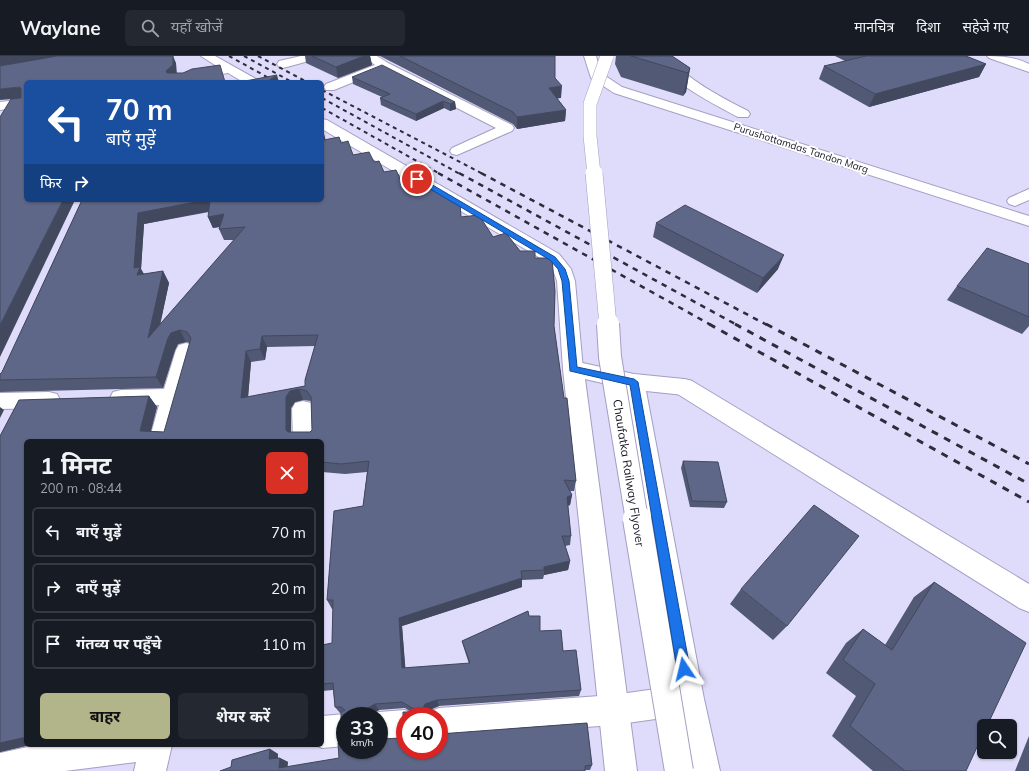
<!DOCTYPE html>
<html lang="hi">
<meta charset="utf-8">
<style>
body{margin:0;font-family:Mulish,"Noto Sans Devanagari",sans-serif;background:#242831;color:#f1f3f6;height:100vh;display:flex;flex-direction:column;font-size:15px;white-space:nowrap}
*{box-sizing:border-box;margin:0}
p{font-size:13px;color:#9ea1a6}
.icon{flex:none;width:22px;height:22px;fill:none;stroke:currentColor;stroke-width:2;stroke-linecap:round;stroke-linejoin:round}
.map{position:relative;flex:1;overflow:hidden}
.side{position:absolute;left:24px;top:383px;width:300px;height:308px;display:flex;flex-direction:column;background:#171b24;border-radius:6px;box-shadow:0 1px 3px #0004}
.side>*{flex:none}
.banner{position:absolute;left:24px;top:24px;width:300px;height:122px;border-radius:6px;box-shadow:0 1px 3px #0004;background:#1a4fa0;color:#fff;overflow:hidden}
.fabs{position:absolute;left:977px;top:663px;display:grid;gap:8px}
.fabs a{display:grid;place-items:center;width:40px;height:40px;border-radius:6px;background:#171b24;box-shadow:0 1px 3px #0004;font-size:20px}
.speed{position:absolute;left:336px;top:651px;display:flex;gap:8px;font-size:20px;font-weight:700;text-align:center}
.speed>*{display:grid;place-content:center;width:52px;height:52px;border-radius:50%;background:#171b24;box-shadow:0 1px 3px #0004;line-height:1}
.speed small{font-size:10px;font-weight:400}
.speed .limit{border:6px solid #d22;background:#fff;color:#111}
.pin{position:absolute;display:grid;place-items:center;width:34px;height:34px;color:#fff;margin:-17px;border:2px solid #fff;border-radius:50%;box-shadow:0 1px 4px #0007}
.me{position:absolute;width:44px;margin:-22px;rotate:350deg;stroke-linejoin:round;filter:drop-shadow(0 0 3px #0008)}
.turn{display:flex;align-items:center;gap:14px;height:84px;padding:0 16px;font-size:18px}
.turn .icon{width:52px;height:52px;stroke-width:2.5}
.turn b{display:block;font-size:28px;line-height:34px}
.then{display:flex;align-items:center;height:38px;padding:0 16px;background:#0003;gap:8px;font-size:15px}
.round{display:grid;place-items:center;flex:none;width:42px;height:42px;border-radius:6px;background:#242831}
.summary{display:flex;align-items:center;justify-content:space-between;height:68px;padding:0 16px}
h1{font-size:24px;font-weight:700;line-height:30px}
.button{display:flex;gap:8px;margin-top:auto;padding:8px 16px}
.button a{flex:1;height:46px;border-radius:6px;background:#b2b48a;color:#111;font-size:16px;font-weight:700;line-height:46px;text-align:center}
.button a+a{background:#242831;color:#f1f3f6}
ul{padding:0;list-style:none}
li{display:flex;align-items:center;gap:12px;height:50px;margin:0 8px 6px;padding:0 8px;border:2px solid #363941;border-radius:6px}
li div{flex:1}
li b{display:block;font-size:15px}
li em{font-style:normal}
header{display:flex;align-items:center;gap:24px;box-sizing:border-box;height:56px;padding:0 20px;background:#171b24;border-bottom:1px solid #363941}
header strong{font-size:19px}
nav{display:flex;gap:22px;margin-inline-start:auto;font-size:14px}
.search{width:280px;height:36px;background:#242831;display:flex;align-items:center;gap:10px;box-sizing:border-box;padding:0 14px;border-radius:6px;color:#9ea1a6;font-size:15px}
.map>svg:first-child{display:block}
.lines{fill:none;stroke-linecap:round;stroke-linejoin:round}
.minor-casing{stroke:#a49ec3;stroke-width:2}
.tertiary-casing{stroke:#a49ec3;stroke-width:2}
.primary-casing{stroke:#a49ec3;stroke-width:2}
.minor{fill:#fff;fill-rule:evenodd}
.tertiary{fill:#fff;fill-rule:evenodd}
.primary{fill:#fff;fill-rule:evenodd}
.rail-far2{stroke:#2e2b3b;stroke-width:2;stroke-dasharray:4 4;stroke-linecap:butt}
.rail-far1{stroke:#2e2b3b;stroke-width:2.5;stroke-dasharray:5.5 5.5;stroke-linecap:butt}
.rail{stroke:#2e2b3b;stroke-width:3;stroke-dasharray:7 7;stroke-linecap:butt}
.primary-bridge-far3-casing{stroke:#a49ec3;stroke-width:14;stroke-linecap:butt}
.primary-bridge-far2-casing{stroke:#a49ec3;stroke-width:18;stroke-linecap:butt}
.primary-bridge-far1-casing{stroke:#a49ec3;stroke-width:24;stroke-linecap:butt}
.primary-bridge-casing{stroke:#a49ec3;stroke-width:30;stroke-linecap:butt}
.primary-bridge-far3{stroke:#fff;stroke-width:13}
.primary-bridge-far2{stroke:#fff;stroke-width:17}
.primary-bridge-far1{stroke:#fff;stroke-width:22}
.primary-bridge{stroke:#fff;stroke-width:28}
.wall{fill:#515974;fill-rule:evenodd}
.shaded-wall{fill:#42485e}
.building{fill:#5e6787;stroke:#42485e;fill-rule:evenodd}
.route{fill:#1a73e8;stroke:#114b97}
.labels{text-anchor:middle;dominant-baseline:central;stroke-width:4;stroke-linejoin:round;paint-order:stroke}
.far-street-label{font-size:10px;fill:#191624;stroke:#fff}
.street-label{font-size:12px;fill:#191624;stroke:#fff}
</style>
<header>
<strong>Waylane</strong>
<div class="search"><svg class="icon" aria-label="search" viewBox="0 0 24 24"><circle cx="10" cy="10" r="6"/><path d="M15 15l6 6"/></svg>यहाँ खोजें</div>
<nav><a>मानचित्र</a><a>दिशा</a><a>सहेजे गए</a></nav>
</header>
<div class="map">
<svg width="1029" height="715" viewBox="0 0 1029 715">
<rect width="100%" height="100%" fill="#dfdbfa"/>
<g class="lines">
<defs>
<g id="minor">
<path d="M201,0H215L256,23L258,26H243L228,17L195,22L187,26H171C179,15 205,13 218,11Z"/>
<path d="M301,0H322L320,2L283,12L279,11L277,8L279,5Z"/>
<path d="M363,0H377L388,7L512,69L514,72L512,75L457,99L452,98L450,95L452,92L496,72L383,14L334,34H326L324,31L326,28L375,9Z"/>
<path d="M987,0C1002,0 1015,1 1029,8V16L989,2Z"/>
<path d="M26,43V51L0,54V46Z"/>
<path d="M322,63L327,64L559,198L571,213L575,225L583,313L580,318L573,321L566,318L563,313L557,225L553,214L547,206L322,73Z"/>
<path d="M1029,133V144L1015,150L1009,148L1007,145L1009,142Z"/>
<path d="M186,287L193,289L196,294L171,385H149L159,349L121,350L113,348L110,342L113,336L121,334L164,333L176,294L179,289Z"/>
<path d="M684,323L692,325L1029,528V556L1019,552L676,337L673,331L676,325Z"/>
<path d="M49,336L57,338L60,344L57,350L49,352L0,353V337Z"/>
<path d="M303,345L311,347L314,353L315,385H293L292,353L295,347Z"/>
<path d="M684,629L695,633L699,644L695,655L684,659L613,669L439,682V660H426L428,656L439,652L613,639Z"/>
<path d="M405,654L416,660H405V686L379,688V660H370L379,656Z"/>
<path d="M345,658L349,660H345V690L322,692L316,689H322V660Z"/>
<path d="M37,689H172L166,715H134L136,706L65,715H0V697Z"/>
</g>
<path id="tertiary" d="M573,305L634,318L684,323L692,325L695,331L692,337L684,339L646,335L704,643L720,715H688L674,643L624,332L585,323L637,715H605L563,313L566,308Z"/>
<g id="primary">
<path d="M584,0H596L601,17L622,31L1029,160V170L614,37L591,22Z"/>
<path d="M653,0H666C689,24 718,40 748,55L750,58L748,61H738C710,46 672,27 653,0Z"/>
</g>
</defs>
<use href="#minor" class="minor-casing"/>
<use href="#tertiary" class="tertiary-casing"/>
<use href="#primary" class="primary-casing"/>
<use href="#minor" class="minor"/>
<use href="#tertiary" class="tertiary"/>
<use href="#primary" class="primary"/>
<g class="rail-far2">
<path d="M229,0L276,26"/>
<path d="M244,0L292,26"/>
<path d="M258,0L307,26"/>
<path d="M322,34L483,118"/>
<path d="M322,42L460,118"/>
<path d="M322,52L440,118"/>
</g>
<g class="rail-far1">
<path d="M438,117L711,269"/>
<path d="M459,117L737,269"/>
<path d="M481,117L767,269"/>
</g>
<g class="rail">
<path d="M709,268L1029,446"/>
<path d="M735,268L1029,428"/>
<path d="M766,268L1029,408"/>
</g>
<defs>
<path id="primary-bridge-far3" d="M594,118L590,80V48L607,0"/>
<path id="primary-bridge-far2" d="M594,117L608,269"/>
<path id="primary-bridge-far1" d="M608,268L610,301L637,464"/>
<path id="primary-bridge" d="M637,463L679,715"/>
</defs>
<use href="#primary-bridge-far3" class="primary-bridge-far3-casing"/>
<use href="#primary-bridge-far2" class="primary-bridge-far2-casing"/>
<use href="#primary-bridge-far1" class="primary-bridge-far1-casing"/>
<use href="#primary-bridge" class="primary-bridge-casing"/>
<use href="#primary-bridge-far3" class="primary-bridge-far3"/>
<use href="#primary-bridge-far2" class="primary-bridge-far2"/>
<use href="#primary-bridge-far1" class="primary-bridge-far1"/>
<use href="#primary-bridge" class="primary-bridge"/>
</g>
<g class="wall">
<path d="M305,0H370L372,9L338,22L306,7Z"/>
<path d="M380,0H555V22L561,42H557L566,54L565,65L517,73L513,68Z"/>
<path d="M616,0H672L690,12L686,36L683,40L621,21L615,8Z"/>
<path d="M835,0H966L986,8L979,21L869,51L819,23L824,10L845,5Z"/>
<path d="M352,21L455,46L456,53L450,55L444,52L416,65L381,49L380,42L382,41L353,28Z"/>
<path d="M322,71L325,84L339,81L341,87L348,85L353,99L369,96L374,106L379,105L384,116L396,114L404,131L424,130L460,146L461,161L479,159L493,181L506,177L520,195H535V202H551L552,203L555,235L554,270L564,342H567L576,425L574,435H569L572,439L570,449L568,450L571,480L570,489L565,490L570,505L568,514L544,519L543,523L522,524V531L402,570L405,612L469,608L464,592L462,585L528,555L529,560H540V575L561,574L563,595L576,594L581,634L579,640L439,650L427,655L435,656L437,660H405V694H439V678L587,667L592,709L590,714H585V715H220L231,711L232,704L270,693L278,698V702H280L288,706L287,711L339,702L338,687L341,685V657H340L335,651L333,634L322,635V589L332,587L333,553H332L327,544L334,455L363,450L367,416L345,418L322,416V385H26V689H30L0,696V380L19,344L149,340L157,351L151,375L164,376L190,287L186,286L178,288L175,294L163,332L0,336V318L2,316L82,144H322ZM209,156L208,161L213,172L220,171L219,173L224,184H234L160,268L169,227L163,215L144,218L141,213L144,168ZM315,290L305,324V330L248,341L251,306L265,304L267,291ZM303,344L311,345L312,374L310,376H291V352L295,346ZM405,652L411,656H403V682L379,683V694H345V660H376L374,657L379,654Z"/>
<path d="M656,167L778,213L757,237L653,181Z"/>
<path d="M1029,208V270L1022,278L947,244L957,230Z"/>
<path d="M683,405L727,446L724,452L690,451L681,412Z"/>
<path d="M934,526L966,715H873L832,680L856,640L826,617L846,587L863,573L885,589L914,541Z"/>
<path d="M741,533L787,570L773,584L730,548Z"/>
<path d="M1029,680V715H1015Z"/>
</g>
<g class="shaded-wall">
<path d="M0,0H62L0,10Z"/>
<path d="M173,0L176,7L177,19L170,25L166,15Z"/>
<path d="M364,0H370L372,9L338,22L336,11Z"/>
<path d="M986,8L979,21L869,51L875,38Z"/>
<path d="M690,12L686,36L683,40L688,17Z"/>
<path d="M277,19L279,26H266Z"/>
<path d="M562,30L561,42L548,44L549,32Z"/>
<path d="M20,31L26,42L0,44V33Z"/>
<path d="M443,45L444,52L416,65V58Z"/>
<path d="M455,46L456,53L450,55V48Z"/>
<path d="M566,54L565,65L517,73V61Z"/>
<path d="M322,71L325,81L327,95L324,84Z"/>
<path d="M63,144H75L0,301V269Z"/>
<path d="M206,144H211L215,154L144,168L141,213L146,222L137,219L134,212L138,157Z"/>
<path d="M224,158L229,169L213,172L208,161Z"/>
<path d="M784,199L778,213L757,237L763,222Z"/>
<path d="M163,215L169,227L155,293L148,282Z"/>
<path d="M180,274L186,286L178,288L175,294L163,332L156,321L168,282L171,277Z"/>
<path d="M262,280L267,291L265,304L260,293Z"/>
<path d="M246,295L251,306L247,353L241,342Z"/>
<path d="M299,333L303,344L295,346L291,352V385L286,374V341L290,335Z"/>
<path d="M149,340L157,351L148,385L140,375Z"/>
<path d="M0,351L4,354L0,362Z"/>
<path d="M572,439L570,449L566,450L567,441Z"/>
<path d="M570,505L568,514L544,519V511Z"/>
<path d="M522,522V531L402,570L406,619L402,612L399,562Z"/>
<path d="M437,644L439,650L427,655L422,654L425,648Z"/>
<path d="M375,648L379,654L374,657L376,660H369L364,654Z"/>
<path d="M22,682L26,684V689H30L0,696V687Z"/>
<path d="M270,693L278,698L277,708L269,703Z"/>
<path d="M280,702L288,706L287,715L279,712Z"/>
</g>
<g class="building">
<path d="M57,0H173V9L166,15L167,17H183L192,13L220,9L225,26H26V144H63L0,269V61L11,43L21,42V33L20,31L0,33V10Z"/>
<path d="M312,0H364L336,11Z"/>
<path d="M400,0H555V22L562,30L549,32L566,54L517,61L513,56Z"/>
<path d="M631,0H672L690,12L688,17Z"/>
<path d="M866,0H966L986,8L875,38L824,10Z"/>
<path d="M382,9L455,46L450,48L443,45L416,58L380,42L390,38L352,21Z"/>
<path d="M277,19L266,26H240Z"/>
<path d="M322,71L324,84L339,81L341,87L348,85L353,99L369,96L374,106L379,105L384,116L396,114L404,131L424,130L460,146L461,161L479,159L493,181L506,177L520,195H535V202H551L552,203L555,235L554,270L564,342H567L576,425L564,424L572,439L567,441L571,480H562L570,505L544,511V514L521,515L522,522L399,562L402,612L470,607L462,585L528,555L529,560H540V575L561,574L563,595L576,594L581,634L437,644L425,648L422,654L435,656V660H405V694H439V678L587,667L592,709L585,710V715H220L231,711L232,704L270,693L269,703L280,702L279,712L339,702L338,687L341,685V656L345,654L341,651H335L333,627L322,628V589L332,587L333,544H327L334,455L363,450L369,405L341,408L322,406V385H26V682H22L0,687V380L19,344L149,340L140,375L164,376L191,282L187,276L180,274L171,277L168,282L156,321L0,324V318L2,316L82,144H206L138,157L134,212L140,211L137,219L163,215L148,282L245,171L219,173L224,158L208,161L210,144H322ZM318,279L305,324V330L241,342L246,295L260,293L262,280ZM299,333L307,335L311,341L312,374L310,376H288L286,374V341L290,335ZM402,646L414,653L413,656H403V682L379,683V694H345V660H373V656H366L364,654L375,648Z"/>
<path d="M685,149L784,199L763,222L656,167Z"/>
<path d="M987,192L1029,208V261L957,230Z"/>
<path d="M683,405L718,406L727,446L692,445Z"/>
<path d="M814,449L859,480L787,570L741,533Z"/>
<path d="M934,526L1026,587L987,670H984V676L966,715H905L850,670L875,628L843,604L863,573L892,594Z"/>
</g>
<path class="route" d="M415,121H419L555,201L565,213L569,225L577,311L634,323L638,326L690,613L688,617L684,619L679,617L677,613L630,329L570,315L562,225L558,213L550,204L415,124Z"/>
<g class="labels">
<g class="far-street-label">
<text transform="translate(801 92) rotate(18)">Purushottamdas Tandon Marg</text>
</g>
<g class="street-label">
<text transform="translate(629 417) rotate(81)">Chaufatka Railway Flyover</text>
</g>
</g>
</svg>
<div class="fabs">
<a><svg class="icon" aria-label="search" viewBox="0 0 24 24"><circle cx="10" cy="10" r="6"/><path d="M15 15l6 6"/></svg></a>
</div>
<div class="speed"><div>33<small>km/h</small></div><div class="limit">40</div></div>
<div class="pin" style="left:417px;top:123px;background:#d93025"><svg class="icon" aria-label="arrive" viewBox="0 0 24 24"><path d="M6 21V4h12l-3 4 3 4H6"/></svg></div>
<svg class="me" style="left:684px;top:613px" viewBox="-20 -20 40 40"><path d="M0-17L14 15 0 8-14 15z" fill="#1a73e8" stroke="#fff" stroke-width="4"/></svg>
<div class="banner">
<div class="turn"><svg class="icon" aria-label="left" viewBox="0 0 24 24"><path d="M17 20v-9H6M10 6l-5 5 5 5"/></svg><div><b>70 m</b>बाएँ मुड़ें</div></div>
<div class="then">फिर<svg class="icon" aria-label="right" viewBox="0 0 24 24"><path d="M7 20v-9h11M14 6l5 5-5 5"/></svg></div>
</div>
<section class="side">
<div class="summary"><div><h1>1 मिनट</h1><p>200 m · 08:44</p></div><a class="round" style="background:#d93025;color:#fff"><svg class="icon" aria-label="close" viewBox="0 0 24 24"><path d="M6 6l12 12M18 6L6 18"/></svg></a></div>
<ul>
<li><svg class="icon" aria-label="left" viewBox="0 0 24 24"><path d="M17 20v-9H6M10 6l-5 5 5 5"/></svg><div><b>बाएँ मुड़ें</b></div><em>70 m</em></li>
<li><svg class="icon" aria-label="right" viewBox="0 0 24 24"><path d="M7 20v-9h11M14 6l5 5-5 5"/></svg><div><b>दाएँ मुड़ें</b></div><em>20 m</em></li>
<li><svg class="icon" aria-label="arrive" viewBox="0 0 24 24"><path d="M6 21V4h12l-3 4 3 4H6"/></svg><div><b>गंतव्य पर पहुँचे</b></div><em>110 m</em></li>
</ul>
<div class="button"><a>बाहर</a><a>शेयर करें</a></div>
</section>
</div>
